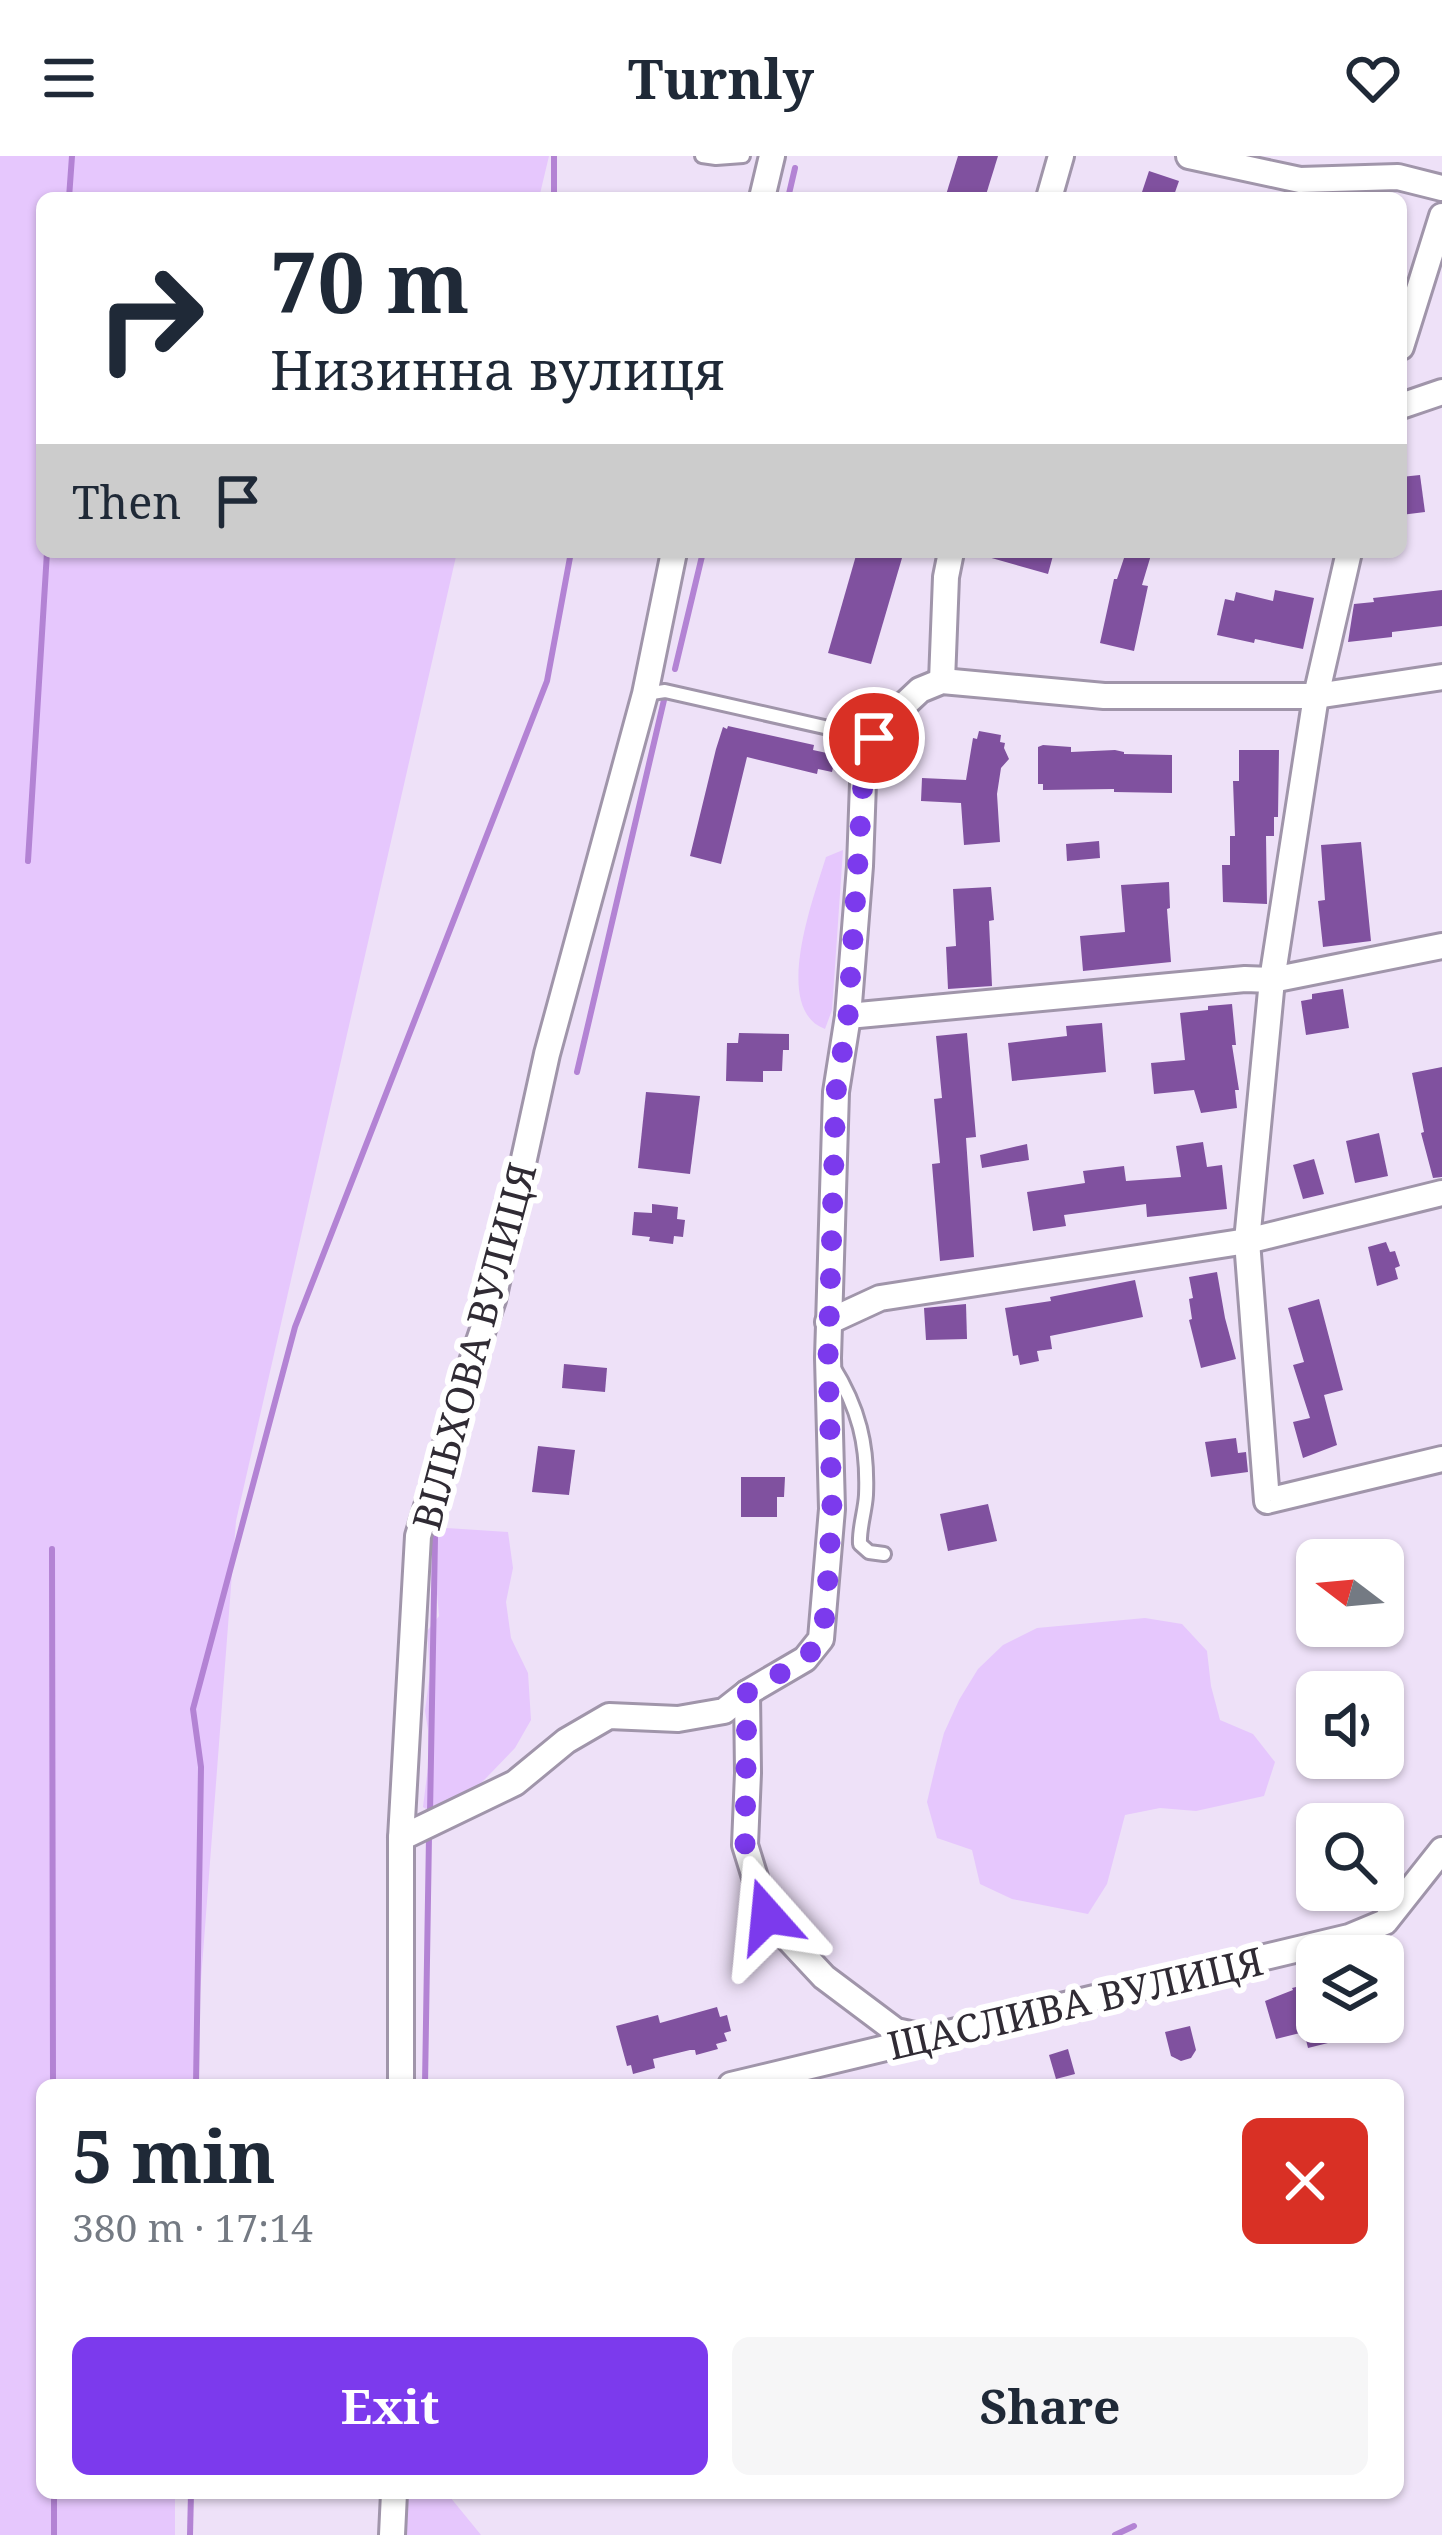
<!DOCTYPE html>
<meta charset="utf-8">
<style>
body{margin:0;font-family:"Noto Serif",serif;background:#f6f6f7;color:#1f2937;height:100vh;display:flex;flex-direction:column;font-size:45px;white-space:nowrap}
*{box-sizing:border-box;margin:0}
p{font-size:39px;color:#747a83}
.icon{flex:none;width:66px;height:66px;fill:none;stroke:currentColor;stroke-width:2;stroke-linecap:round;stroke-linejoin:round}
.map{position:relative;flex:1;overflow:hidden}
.sheet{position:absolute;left:36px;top:1923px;width:1368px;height:420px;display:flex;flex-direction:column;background:#fff;border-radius:18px;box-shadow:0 3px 9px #0004}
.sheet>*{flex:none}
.top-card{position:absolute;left:36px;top:36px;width:1371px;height:366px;border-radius:18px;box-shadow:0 3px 9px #0004;background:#fff;color:#1f2937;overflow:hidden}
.needle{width:78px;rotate:286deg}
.fabs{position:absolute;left:1296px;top:1383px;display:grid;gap:24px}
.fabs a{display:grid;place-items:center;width:108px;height:108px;border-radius:18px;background:#fff;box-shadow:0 3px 9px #0004;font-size:60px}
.pin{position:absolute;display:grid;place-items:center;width:102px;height:102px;color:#fff;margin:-51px;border:6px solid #fff;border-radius:50%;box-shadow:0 3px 12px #0007}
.me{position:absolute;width:132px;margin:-66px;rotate:342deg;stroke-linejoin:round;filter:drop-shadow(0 0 9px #0008)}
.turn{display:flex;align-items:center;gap:42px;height:252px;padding:0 36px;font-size:54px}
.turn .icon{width:156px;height:156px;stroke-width:2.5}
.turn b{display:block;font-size:84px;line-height:102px}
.then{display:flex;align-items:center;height:114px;padding:0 36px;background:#0003;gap:24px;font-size:45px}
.round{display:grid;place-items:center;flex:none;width:126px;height:126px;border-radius:18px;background:#f6f6f7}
.head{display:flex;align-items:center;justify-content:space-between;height:204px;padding:0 36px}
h1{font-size:72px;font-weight:700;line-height:90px}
.cta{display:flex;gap:24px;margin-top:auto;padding:24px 36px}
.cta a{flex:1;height:138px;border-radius:18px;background:#7c3aed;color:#fff;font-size:48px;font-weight:700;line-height:138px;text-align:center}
.cta a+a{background:#f6f6f7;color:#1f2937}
header{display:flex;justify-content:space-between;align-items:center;height:156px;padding:0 36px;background:#fff;font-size:54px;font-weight:700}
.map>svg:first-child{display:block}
.green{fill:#e6c7fd}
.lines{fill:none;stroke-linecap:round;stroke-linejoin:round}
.stream{stroke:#b383d4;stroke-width:6}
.building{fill:#80519f}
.service-casing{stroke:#a095aa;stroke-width:18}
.minor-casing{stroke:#a095aa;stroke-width:30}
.service{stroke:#fff;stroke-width:12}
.minor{stroke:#fff;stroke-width:24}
.route{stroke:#7c3aed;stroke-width:21;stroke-dasharray:0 37.8}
.labels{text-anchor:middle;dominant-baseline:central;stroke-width:12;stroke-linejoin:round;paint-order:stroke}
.street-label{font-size:39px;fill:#302b34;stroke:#fff}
</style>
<header><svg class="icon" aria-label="menu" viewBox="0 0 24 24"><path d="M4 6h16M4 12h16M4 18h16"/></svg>Turnly<svg class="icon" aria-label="heart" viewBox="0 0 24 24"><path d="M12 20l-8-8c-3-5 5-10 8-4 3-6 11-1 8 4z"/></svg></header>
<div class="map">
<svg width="1442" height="2379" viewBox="0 0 1442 2379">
<rect width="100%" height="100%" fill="#eee1f8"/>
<g class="green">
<path d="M0,0H549L539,42H42V396H457L236,1365L193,1929H42V2337H175V2379H0Z"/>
<path d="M843,694L832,854L825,873C771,853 814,741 826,701Z"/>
<path d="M431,1371L508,1376L513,1412L506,1446L511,1482L528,1517L531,1564L515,1592L462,1647L431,1656L423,1651L428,1611V1574L425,1555L430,1517L427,1475L439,1460Z"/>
<path d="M1145,1462L1182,1468L1207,1495L1211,1530L1220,1564L1253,1578L1275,1606L1264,1640L1196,1655L1160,1652L1125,1659L1107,1728L1088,1758L1012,1743L980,1728L972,1694L937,1682L927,1646L935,1612L944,1577L959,1544L978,1513L1003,1489L1037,1472Z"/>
<path d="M405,2337H450V2341L481,2379H399Z"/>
</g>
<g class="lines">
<g class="stream">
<path d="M69,42L72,0"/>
<path d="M554,42V0"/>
<path d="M788,42L795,12"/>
<path d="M675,513L703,396"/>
<path d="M28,705L47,396"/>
<path d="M577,916L664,544"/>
<path d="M52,1393L53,1929"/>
<path d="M430,1657L435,1382"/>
<path d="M196,1929L201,1611L193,1553L295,1171L547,525L571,396"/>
<path d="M425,1929L429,1680"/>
<path d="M54,2337V2379"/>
<path d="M190,2379L191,2337"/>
<path d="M1115,2379L1134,2370"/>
</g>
</g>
<g class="building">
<path d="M958,0H998L985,42H945Z"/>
<path d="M1149,15L1179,25L1173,42H1140Z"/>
<path d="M1420,319L1425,356L1401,359V321Z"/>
<path d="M857,396H878L902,402L871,508L828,497Z"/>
<path d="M989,396H1054L1048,418L988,401Z"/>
<path d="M1126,396L1151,399L1142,429L1148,430L1134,495L1100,487L1114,423H1117Z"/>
<path d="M1275,434L1314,442L1303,493L1255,483L1254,487L1217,479L1225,443L1234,445L1236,436L1273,445Z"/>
<path d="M1442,434V470L1392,476V481L1348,486L1354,448L1374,446L1373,442Z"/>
<path d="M728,570L814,589L813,594L836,599L832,616L818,613L817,618L747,601L721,708L690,700L716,593L723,571L727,573Z"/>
<path d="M979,575L1001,579L1000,586L1005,587L1004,592L1009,603L1001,612L997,638L1000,686L964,689L961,647L921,645L922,622L966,624L973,582L977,583Z"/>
<path d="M1043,589L1071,591V596L1115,594L1124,596V598L1172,599V637L1114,636V633L1043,634V628H1038V591Z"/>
<path d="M1239,594H1279L1278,661H1274V680H1266L1267,748L1223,746L1222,709H1230V680H1235L1233,625H1239Z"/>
<path d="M1099,685L1100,702L1067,705L1066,688Z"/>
<path d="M1361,686L1371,785L1323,791L1318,745L1325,744L1321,689Z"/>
<path d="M1169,726L1170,752L1167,753L1171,806L1083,815L1080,780L1125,776L1121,729Z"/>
<path d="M991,731L994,764L989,765L992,830L948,833L946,791L956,790L953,733Z"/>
<path d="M1343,833L1349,872L1306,879L1301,845L1312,843V838Z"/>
<path d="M1232,848L1236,889H1232L1239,934H1235L1237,952L1201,957L1194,934L1154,938L1151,907L1185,904L1180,857L1208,854V850Z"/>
<path d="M1102,867L1106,916L1012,925L1008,887L1067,880L1066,870Z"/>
<path d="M739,877L789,878V894H783L782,915H763V926L726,925L727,887H738Z"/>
<path d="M967,877L976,981L966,982L974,1101L940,1105L932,1008L940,1007L934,943L942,942L936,880Z"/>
<path d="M1442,911V1021L1433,1022L1421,977L1424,976L1412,917Z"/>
<path d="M646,936L700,940L690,1018L638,1012Z"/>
<path d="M1379,977L1388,1020L1355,1027L1346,985Z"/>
<path d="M1203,986L1207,1011L1222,1009L1227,1053L1147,1061L1146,1048L1064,1059L1066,1070L1033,1075L1027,1036L1085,1027L1083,1015L1124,1010L1126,1025L1181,1021L1176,990Z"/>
<path d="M1027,988L1029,1004L982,1012L980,999Z"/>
<path d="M1314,1003L1324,1038L1303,1043L1293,1009Z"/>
<path d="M652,1048L678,1051L677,1063L685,1064L683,1081L674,1080L673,1088L649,1085L650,1081L632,1079L634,1056L652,1057Z"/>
<path d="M1386,1086L1390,1096L1395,1095L1400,1110L1395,1112L1398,1123L1377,1130L1368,1091Z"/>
<path d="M1217,1116L1225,1162L1236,1203L1201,1212L1189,1164L1192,1163L1189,1143L1193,1142L1189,1121Z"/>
<path d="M1135,1124L1143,1161L1050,1180L1052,1193L1037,1195L1039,1205L1020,1209L1018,1199L1013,1200L1005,1152L1051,1145L1050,1141Z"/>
<path d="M1319,1143L1343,1234L1324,1239L1337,1289L1303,1302L1293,1266L1310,1262L1293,1209L1304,1206L1288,1152Z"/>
<path d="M966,1148L967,1183L926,1184L924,1152Z"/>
<path d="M564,1208L607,1212L605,1236L562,1232Z"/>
<path d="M1236,1282L1238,1297L1246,1296L1248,1316L1211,1321L1205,1286Z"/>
<path d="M538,1290L575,1294L569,1339L532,1336Z"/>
<path d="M741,1321H785L784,1341H777V1361H741Z"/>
<path d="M988,1348L997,1385L948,1395L940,1358Z"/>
<path d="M1317,1696V1752L1312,1753L1297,1701Z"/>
<path d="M1312,1827L1317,1846V1866H1322L1328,1887L1308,1892L1304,1876L1276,1883L1265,1845L1293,1834L1292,1832Z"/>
<path d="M717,1851L720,1861L727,1859L731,1875L724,1877L727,1885L716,1888L718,1893L696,1899L695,1894H690L653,1903L655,1912L633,1918L631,1909L627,1910L616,1870L658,1859L660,1867Z"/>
<path d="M1190,1870L1196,1894L1191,1902L1181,1905L1171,1900L1165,1876Z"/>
<path d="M1068,1893L1075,1918L1056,1923L1049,1899Z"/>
</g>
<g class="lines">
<defs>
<g id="service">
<path d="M702,0L716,2L743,0"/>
<path d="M645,538L665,535L873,582"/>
<path d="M832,1209C859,1252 868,1289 866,1339C865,1356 859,1372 860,1388L869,1396L884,1398"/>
</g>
<g id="minor">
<path d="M1189,0L1300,24L1398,21L1442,32"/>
<path d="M762,42L772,0"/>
<path d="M1049,42L1061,0"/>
<path d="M1401,191L1442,60"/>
<path d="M1401,250L1442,236"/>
<path d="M1349,396L1316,540L1272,824L1247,1085L1267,1345L1442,1303"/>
<path d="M942,525L946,421L951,396"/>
<path d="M848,860L1245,823L1272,824L1442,790"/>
<path d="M828,1166L880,1142L1247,1085L1442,1037"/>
<path d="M747,1537L748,1617L745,1689L767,1760L824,1821L896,1875L919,1880"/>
<path d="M401,1682L515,1627L566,1585L609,1560L678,1563L724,1555L747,1537L805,1503L821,1483L832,1353L828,1202L836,936L848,860L860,710L863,627L874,582L887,565L920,534L942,525L1104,540H1316L1442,521"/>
<path d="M401,1929V1682L418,1380L463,1232L493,1144L547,898L645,538L674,396"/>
<path d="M731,1929L1349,1781L1385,1766L1442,1694"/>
<path d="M392,2379L394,2337"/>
</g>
</defs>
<use href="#service" class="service-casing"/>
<use href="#minor" class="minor-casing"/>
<use href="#service" class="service"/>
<use href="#minor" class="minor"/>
</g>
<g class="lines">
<path class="route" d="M767,1760L745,1689L747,1537L805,1503L821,1483L826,1453L832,1353L828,1202L836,936L848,860L863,627L874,582"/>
</g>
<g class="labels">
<g class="street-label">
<text transform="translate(473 1190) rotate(-75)">ВІЛЬХОВА ВУЛИЦЯ</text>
<text transform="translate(1075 1846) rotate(-13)">ЩАСЛИВА ВУЛИЦЯ</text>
</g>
</g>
</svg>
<div class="fabs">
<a><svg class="needle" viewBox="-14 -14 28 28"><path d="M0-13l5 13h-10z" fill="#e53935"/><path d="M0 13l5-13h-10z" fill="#747a83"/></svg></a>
<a><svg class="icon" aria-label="sound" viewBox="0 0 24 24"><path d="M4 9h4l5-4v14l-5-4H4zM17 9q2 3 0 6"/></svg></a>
<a><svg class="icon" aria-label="search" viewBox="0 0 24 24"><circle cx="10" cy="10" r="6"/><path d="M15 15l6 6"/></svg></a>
<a><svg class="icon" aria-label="layers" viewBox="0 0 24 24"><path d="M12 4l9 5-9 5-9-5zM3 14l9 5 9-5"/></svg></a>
</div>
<div class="pin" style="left:874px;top:582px;background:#d93025"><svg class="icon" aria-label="arrive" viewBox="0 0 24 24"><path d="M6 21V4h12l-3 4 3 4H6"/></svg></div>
<svg class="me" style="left:767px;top:1760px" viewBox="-20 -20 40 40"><path d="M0-17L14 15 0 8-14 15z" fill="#7c3aed" stroke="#fff" stroke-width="4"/></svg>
<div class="top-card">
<div class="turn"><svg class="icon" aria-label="right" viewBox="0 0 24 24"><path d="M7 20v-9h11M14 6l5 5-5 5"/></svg><div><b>70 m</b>Низинна вулиця</div></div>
<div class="then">Then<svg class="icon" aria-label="arrive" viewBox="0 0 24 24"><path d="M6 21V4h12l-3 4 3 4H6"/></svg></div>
</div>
<section class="sheet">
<div class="head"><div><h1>5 min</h1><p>380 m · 17:14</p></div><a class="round" style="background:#d93025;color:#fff"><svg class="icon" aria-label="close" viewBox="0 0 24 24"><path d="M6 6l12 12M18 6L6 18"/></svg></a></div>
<div class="cta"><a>Exit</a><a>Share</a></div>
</section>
</div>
